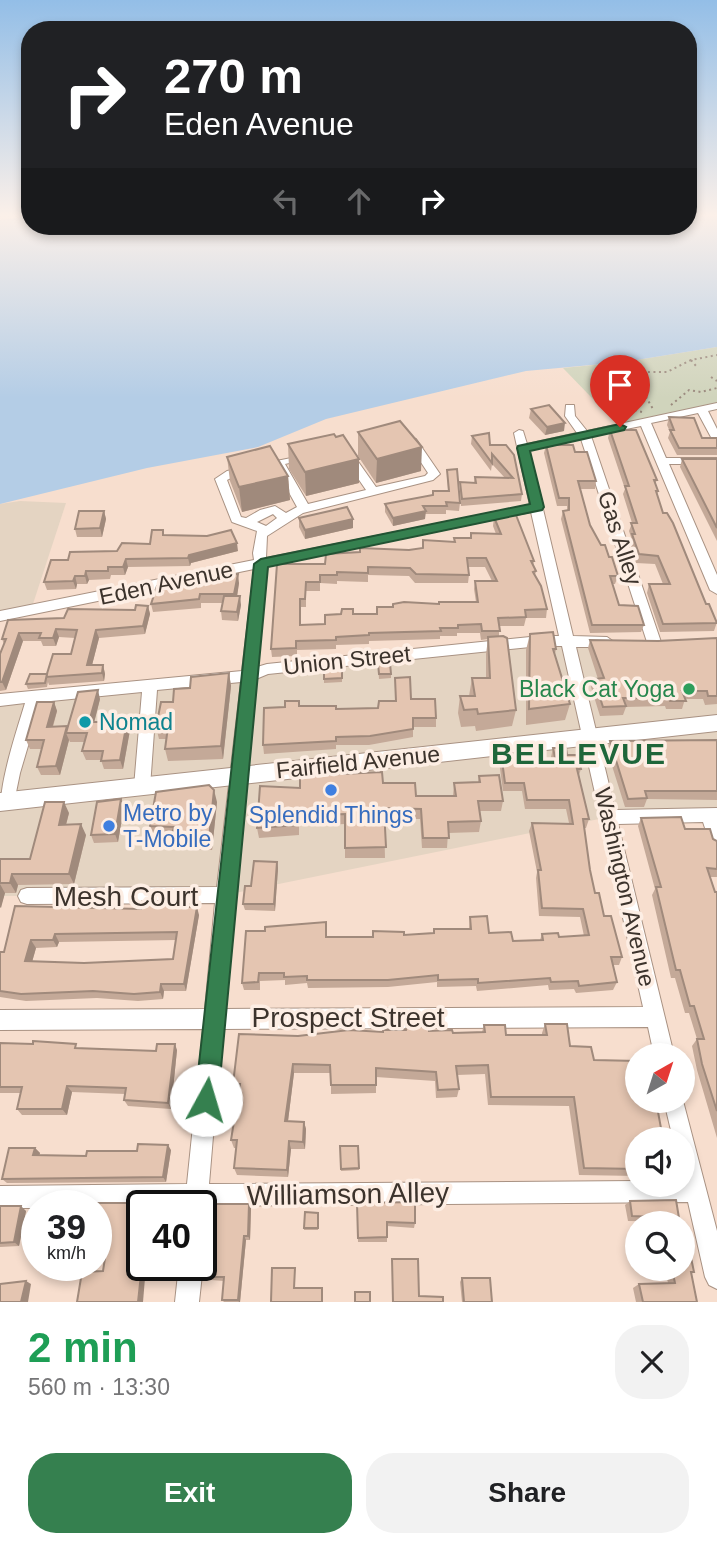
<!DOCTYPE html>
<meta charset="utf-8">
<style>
body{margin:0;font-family:Arial,sans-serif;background:#f2f2f2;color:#202124;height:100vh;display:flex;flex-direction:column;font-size:26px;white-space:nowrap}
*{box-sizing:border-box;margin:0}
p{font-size:23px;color:#757577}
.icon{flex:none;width:38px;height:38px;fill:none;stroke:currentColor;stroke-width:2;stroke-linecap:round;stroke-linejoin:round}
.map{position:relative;height:1302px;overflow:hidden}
.drawer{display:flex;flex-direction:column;background:#fff;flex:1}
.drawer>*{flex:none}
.guide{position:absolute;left:21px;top:21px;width:676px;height:214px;border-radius:28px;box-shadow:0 4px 10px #0003;background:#202124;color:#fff;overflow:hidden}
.needle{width:46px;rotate:39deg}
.fabs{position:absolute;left:625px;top:1043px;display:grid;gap:14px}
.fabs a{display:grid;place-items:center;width:70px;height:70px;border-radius:50%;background:#fff;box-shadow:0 4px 10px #0003;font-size:35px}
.speed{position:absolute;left:21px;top:1190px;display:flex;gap:14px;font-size:35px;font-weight:700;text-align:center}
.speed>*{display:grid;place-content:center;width:91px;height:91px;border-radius:50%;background:#fff;box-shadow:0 4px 10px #0003;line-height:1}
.speed small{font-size:18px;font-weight:400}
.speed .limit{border:4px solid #111;border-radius:10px;background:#fff;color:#111}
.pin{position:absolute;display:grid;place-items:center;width:60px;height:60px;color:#fff;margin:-72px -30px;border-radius:50% 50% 50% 0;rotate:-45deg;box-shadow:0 0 7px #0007}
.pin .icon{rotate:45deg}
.me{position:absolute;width:77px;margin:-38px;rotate:6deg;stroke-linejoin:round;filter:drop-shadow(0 0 5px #0008)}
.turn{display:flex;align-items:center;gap:24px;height:147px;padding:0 28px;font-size:32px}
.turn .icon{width:91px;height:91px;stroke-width:2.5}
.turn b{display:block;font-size:49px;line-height:60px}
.lanes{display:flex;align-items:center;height:66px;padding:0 28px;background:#0003;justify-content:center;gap:35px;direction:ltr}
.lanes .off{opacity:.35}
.round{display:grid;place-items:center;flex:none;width:74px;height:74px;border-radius:28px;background:#f2f2f2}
.summary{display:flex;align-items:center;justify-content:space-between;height:119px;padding:0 28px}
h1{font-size:42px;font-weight:800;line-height:52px;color:#1e9e55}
.button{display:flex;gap:14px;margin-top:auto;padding:14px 28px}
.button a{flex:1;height:80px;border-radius:28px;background:#35804f;color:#fff;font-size:28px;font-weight:800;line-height:80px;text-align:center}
.button a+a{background:#f2f2f2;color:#202124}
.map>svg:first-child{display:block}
.commercial{fill:#e4d4c2}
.green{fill:#d0d4bc}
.water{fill:#b4cde6}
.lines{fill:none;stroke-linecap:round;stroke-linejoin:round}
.minor-casing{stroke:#a99283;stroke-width:2}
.major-casing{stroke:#a99283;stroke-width:2}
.path{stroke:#9a897d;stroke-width:2;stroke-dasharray:2 3.5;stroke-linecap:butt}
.minor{fill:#fff;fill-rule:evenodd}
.major{fill:#fff;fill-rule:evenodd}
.wall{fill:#c4a998;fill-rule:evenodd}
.shaded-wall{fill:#a08a7c}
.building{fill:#e4c5b1;stroke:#a08a7c;stroke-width:2;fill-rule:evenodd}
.route{fill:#35804f;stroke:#225333;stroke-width:2}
.leisure-dot{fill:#2e9e5b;stroke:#fdeee4;stroke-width:2.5}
.culture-dot{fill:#0f9aa8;stroke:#fdeee4;stroke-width:2.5}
.shop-dot{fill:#3f7fe0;stroke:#fdeee4;stroke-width:2.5}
.labels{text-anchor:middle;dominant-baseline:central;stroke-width:7;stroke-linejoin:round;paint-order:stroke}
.street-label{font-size:23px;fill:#3c332c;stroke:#fdeee4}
.leisure-label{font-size:23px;fill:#27864d;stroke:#fdeee4;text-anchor:end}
.culture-label{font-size:23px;fill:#0d838f;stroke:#fdeee4;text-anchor:start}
.shop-label{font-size:23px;fill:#366cbe;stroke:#fdeee4;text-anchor:start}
.near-street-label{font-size:28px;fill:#3c332c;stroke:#fdeee4}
.district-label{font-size:30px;font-weight:bold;letter-spacing:2px;fill:#1f663a;stroke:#fdeee4}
</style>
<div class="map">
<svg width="717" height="1302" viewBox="0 0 717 1302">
<rect width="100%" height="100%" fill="#f7dece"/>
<g class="commercial">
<path d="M20,501L66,503L31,610L0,616V504Z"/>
<path d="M717,639V815L609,817L225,895L0,896V700L540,641Z"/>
</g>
<path class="green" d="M717,347V406L620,427L563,368L624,362Z"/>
<path class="water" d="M30,216V226H688V216H717V347L624,362L526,371L326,419L258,447L147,468L0,504V220Z"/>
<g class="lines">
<defs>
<g id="minor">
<path d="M717,403V409L708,411L717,429V442L712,439L698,413L651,423L666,458H717V464H669L717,575V594L710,590L641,426L591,436L661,642L654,647L647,642L581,439L529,450L573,636L607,637L614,642L607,647H576L615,810L717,808V848L711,846L703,822L618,824L674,1055H654L648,1027L222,1029L209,1184L637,1181V1185H682V1139H673L664,1101H682V1097L717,1231V1289L709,1285L705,1277L688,1202L207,1206L201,1215V1206H37V1208H0V1186L187,1184L203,1029L0,1030V1010L205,1009L215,903L27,904L21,902L18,896L21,890L27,888L217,887L241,682L157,690L150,787L148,792L142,794L136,792L134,787L142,692L41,702L20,773L13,807L7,809L1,807C0,780 17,730 25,703L0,706V694L242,671L254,569L0,621V611L254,560L253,553L257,531L232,522L215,479L227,471L311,454V458L285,464L308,504L366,490L342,455L348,452L352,453L376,487L425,476L428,473L407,441L412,438L416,439L440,474L433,480L303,513L267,536L266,558L530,505L514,433L519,430L523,431L527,444L577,433L565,416L566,405H574L575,416L587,431ZM275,467L297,507L286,513L275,506L260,510L246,518L241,517L227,480L235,476ZM531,512L559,636H540L267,664L257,667L267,566ZM273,514L277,518L266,526L257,522ZM540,646H562L643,1007L224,1009L256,679L268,674Z"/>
<path d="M201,1262L203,1265L199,1302H175L179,1265H201Z"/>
</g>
<path id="major" d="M717,715V731L0,811V793Z"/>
</defs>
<use href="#minor" class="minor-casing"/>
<use href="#major" class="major-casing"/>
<g class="path">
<path d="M691,360L696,366"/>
<path d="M632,373L653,409"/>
<path d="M711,377L717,381"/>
<path d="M671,405L689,390L701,392L717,388"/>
<path d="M642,412C623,407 602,403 597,381L636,372H667L691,360L717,355"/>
</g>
<use href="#minor" class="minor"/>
<use href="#major" class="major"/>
</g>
<g class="wall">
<path d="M531,409L564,431L545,435L529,418Z"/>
<path d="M669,417L702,438H717V455H677L668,438L670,432L667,425Z"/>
<path d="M610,430L657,480L655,484L658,491L657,495L663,513L706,604L717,622L714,631L660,632L647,593L649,584H663L655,564L636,563L630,542L631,537L629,531L632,523L623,494L625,489L608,438Z"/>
<path d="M358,432L421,471L376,483L358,456Z"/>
<path d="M472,436L490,445L522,494L521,501L461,506L460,490V482L474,483L475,477L505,478L492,464L491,471L471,444Z"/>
<path d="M288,444L359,483L306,496L289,469Z"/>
<path d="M546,445L575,452L596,481L595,489H580L590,525L601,545L609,557L618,576L615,584H612L619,605L644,625L641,632L590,633L561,519L563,511L567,510V506H557L544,453Z"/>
<path d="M227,457L288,476L290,500L242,512L230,481Z"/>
<path d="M682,459H717V541L680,467Z"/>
<path d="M447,470L460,503L459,511L446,510V514H425V519L393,526L385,512V504L433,495V491H448Z"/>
<path d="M104,511L106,519L102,537H77L75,529Z"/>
<path d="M494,517L534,561L533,566L536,571L535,575L547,609L546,618H526L524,626H499V636L516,710L512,726L476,731L475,726L461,727L458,713L460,696H469L472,678H486V654L488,639L481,640L480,633H457V636H440V639L369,641V644L336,645V649L297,650V656L272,657L271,649L277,564H325L422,548L423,540L454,542V538H470L471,533L496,534L493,526ZM468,567H485L492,581H475L474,589L476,602L393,607L377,614H353L325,624L300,625L301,607H306V591H320V583L337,584V581L368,582V575L409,576L415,583H468L469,575Z"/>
<path d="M299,518L353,528L305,539L299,527Z"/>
<path d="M163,530L164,535L238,551L191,563L190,566L128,567L125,575H111L110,579L89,580L87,584H77L76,589L47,590L44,582L68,560L117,551L150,544Z"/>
<path d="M239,583L237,596L241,605L238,621L222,620L221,611L223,603H201V608L153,612L151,604Z"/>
<path d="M148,606L150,614L145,634L99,638L92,665H103L105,674L104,681L49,685L48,682L47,687L28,689L26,684L47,674L71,654L75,638L59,637L56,646H43L41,641H23L6,690L0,691V654L4,644L2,639L64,618L135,610Z"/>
<path d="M530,634L556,649L555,654L570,704L565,720L526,725V650Z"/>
<path d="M717,638V704L705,705L703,699H685L682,709H666L665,706L626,707L623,715L600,716L591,687L594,679H598L588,648L590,640L658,641Z"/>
<path d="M378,663L391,674V678L379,679Z"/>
<path d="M342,666V682L324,683V667Z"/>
<path d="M229,673L231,686L223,759L168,761L165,749L166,739H159L156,727L173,702L190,688Z"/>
<path d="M395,678L411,699L436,718V727H413V737L369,745H336V749L264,754L263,745L299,706L336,709L378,708L395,701Z"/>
<path d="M100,699L94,722L130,730L123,769H104L101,760H86L82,751L85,742H70L69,740L60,775H41L37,767L42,749H30L26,740L54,702L57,711L53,727L68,729Z"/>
<path d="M717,740V800L647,799L644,807H625L607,750L610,741Z"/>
<path d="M553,748L567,755L581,769L579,775L589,819L586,828H584L590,870L595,893L604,916L622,957L619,965H613L617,982L613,990L576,993L574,989L549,990L548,985L477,991L476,986L437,987V982L388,987L308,988L307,983L285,985V980L260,981V990H244L242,983L326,937H373L433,933L434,929H469L470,917L489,933L513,941L540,940L542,934L559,937L584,936L580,917L539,916L536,878L537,872L529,831L532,823H569L566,809H525L522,791H503L499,761L501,753L518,763L552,762L551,757Z"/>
<path d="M479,776L503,801L501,811H480L481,821L479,832L448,833L447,848H422L420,819H384L385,858H345V824L299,826V835L259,838L257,828L300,788L383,783L416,796H453L454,783L478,782Z"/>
<path d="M121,799L124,807L118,842L94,843L91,835Z"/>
<path d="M217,802L212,850H175L171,839L154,838L150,826Z"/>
<path d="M69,813L66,825L86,835L74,884L18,885L16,893H5L0,908V859H30Z"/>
<path d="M641,818L685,829L717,841V877H710L715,892H717V1138L697,1070L692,1046L697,1039L689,1013H685L675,978H671L652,895L655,889L638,826Z"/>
<path d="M277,862L278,868L275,911L245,910L243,904L251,886Z"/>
<path d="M15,906L141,909L181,907L199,915L186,991H164L163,999L138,1001L97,998L26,1001L0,997V952H4ZM176,940L173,959L84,963L32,962L36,948L57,947L59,942Z"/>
<path d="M545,1024L570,1046L594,1060L637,1139V1176L579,1175L569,1106L488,1105L485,1074L457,1075L459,1089L457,1097L436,1098L435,1081L376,1077V1093L331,1094V1073H294L288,1121L304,1122L306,1129L305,1149H291L288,1177L237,1175L234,1168L236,1148H234L231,1140L239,1093H236L233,1084L298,1036L429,1031L453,1033L482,1032L484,1025L506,1035H542V1033Z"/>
<path d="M0,1043L79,1048L156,1051L177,1050L171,1109L128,1106L124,1100L125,1094L72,1092L67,1115H22L17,1109L21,1093H0Z"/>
<path d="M340,1146H358L359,1170L341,1171Z"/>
<path d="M35,1148L40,1153L39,1155L86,1156L171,1150L166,1182L7,1183L2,1179Z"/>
<path d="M630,1201L679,1218L674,1222L628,1221L625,1205Z"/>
<path d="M155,1203L142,1265L150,1266L103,1271L108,1237H96V1206Z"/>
<path d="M357,1203L415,1223L414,1228L387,1226V1242H358Z"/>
<path d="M249,1204L251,1208L250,1240H246L240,1302H224L222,1300L224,1281L211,1280L208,1277L213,1254Z"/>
<path d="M0,1206L26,1211L19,1246L0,1247Z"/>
<path d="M319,1215L318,1230H304V1228Z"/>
<path d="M44,1265H66L64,1274L45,1273L42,1271Z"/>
<path d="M665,1269H682L694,1272L691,1274L697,1302H636L633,1288L639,1284L668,1283Z"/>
<path d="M462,1278L492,1302H462L460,1282Z"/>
</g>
<g class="shaded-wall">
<path d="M565,423L564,431L545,435L547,427Z"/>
<path d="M422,447L421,471L376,483L377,459Z"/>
<path d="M359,459V483L306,496L305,472Z"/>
<path d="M288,476L290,500L242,512L239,487Z"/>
<path d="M104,511L106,519L102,537L100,528Z"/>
<path d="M426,511L425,519L393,526V518Z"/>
<path d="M353,519V528L305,539V530Z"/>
<path d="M237,543L238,551L191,563L190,566L188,558L189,555Z"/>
<path d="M126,559L128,567L125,575L123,567Z"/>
<path d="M86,571L89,580L87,584L85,576Z"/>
<path d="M238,574L239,583L236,603L234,594Z"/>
<path d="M75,576L77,584L76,589L73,581Z"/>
<path d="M240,596L241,605L238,621L237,612Z"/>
<path d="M148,606L150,614L145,634L143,626Z"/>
<path d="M56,629L59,637L56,646L53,638Z"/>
<path d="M96,630L99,638L90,673L87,665Z"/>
<path d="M19,633L23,641L6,690L2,682Z"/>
<path d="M103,665L105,674L104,681L102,673Z"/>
<path d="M229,673L231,686L223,759L221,746Z"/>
<path d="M98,690L100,699L92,731L89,722Z"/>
<path d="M54,702L57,711L50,735L47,727Z"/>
<path d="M127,722L130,730L123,769L120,760Z"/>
<path d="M67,726L69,733H66L69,740L60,775L56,766Z"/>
<path d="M214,790L217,802L212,850L209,838Z"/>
<path d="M121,799L124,807L118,842L115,834Z"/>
<path d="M64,802L69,813L63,836L59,825Z"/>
<path d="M81,824L86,835L74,884L69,874Z"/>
<path d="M277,862L278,868L275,911L274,904Z"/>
<path d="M12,874L18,885L16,893L10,883Z"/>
<path d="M0,884L5,893L1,908L0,907Z"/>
<path d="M197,907L199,915L186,991L184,984Z"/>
<path d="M55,934L59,942L57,947L53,940Z"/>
<path d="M31,940L36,948L30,969L25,961Z"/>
<path d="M161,984L164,991L163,999L160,992Z"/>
<path d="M175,1044L177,1050L171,1109L168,1103Z"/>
<path d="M293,1064L294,1073L287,1129L285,1121Z"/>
<path d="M67,1086L72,1092L67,1115L62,1109Z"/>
<path d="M304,1122L306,1129L305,1149L303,1142Z"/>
<path d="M289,1141L291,1149L288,1177L287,1170Z"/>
<path d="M168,1145L171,1150L166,1182L163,1177Z"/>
<path d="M35,1148L40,1153L38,1160L33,1155Z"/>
<path d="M249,1204L251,1208L250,1240L248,1236Z"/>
<path d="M21,1206L26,1211L19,1246L14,1242Z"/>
<path d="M244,1236L246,1240L240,1302H239L238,1300Z"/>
<path d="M63,1265H66L64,1274L62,1272Z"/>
<path d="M142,1265L146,1266L143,1302H138Z"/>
<path d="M26,1281L31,1284L28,1302H21Z"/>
</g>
<g class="building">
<path d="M549,405L565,423L547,427L531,409Z"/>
<path d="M669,417L694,418L702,438H717V448H679L670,430H674Z"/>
<path d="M400,421L422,447L377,459L358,432Z"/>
<path d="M610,430H636L657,480H654L658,491H656L663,513H667L673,523L706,604H709L717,623L663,624L649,584H670L658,556L639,554L632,534H635L631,523H637L625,486H629Z"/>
<path d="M489,433L490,445H506L514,455L522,494L462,499L460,482L476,483L475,477L513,478L492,454V463L472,436Z"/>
<path d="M334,434L336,437L343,435L359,459L305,472L288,444Z"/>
<path d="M546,445H573L575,452H587L596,481H578L590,525L601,545H605L609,557H612L618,576H610L619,605L638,606L644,625H592L563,511L569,510V498H559Z"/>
<path d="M270,446L288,476L239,487L227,457Z"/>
<path d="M682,459H717V528Z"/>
<path d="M457,469L460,503L446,502L447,506H423L426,511L393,518L385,504L433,495V491H449L447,470Z"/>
<path d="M347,507L353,519L305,530L299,518Z"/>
<path d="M79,511H104L100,528L75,529Z"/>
<path d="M516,515L534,561H531L536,571L533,572L541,586L547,609L525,610L526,617L498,618L500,631H482L481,624L458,625V628H440L441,631L369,633V635L336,637V640L296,641V648L271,649L277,564H325L326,554L360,552V548L409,550L423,548V540L455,542L454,538H471V533L501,534L494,517ZM467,558H486L497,581H475L478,602H439V604L404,602L393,604V607H377V614H353V609H342L341,614L325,615V624L300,625V599H305L306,582H320V575H337V572L368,573V567L410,568L416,574L469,575Z"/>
<path d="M152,530H163V535L207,536L231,530L237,543L189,555L188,558L126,559L123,567H108V571H86L85,576H75L73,581L44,582L51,560H68L70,552L117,551L122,543L150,544Z"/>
<path d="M238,574L234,594H200L199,599L151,604L157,586H175L176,583L191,584V580H209L210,575Z"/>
<path d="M224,596H240L237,612L221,611Z"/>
<path d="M136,605L148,606L143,626L96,630L87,665H103L102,673L46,677L53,654H71L77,630L56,629L53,638H39L41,633H19L2,682H0V654L6,639H2L8,620L64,618L68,609L135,610Z"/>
<path d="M553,632L556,649H553L570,704L529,709L530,634Z"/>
<path d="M503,636L507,638L516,710L478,714L477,709L464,710L460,696H475L472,678H490L488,637Z"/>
<path d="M717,638V696H708L707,691H682L686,701H670L669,698H623L626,706L603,707L594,679L604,678L590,640L658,641Z"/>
<path d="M378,663H390L391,674H379Z"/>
<path d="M342,666V678L324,679V667Z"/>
<path d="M229,673L221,746L165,749L168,727H156L161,702H173L174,689L190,688L191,677Z"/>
<path d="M30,674H47L45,683L26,684Z"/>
<path d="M410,677L411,699H435L436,718H413V729L370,736L336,737V741L263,745L264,708L285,707V701H299V706H336V709L378,708L379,701H396L395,678Z"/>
<path d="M98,690L89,722H127L120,760L101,761L103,751H82L87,733H66L78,692Z"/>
<path d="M37,702H54L47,727L67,726L56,766L37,767L44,740H26Z"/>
<path d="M717,740V791H645L647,798L628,799L610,741Z"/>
<path d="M553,748H566L567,755H578L581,769H577L589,819H583L590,870L595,893H599L604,916H611L622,957H611L617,982L579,986L578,981L551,982L550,978L478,983V979L438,980V975L388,980H307V976L284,977V973H259L258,982L242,983L246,931H265V927L326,922V937H373V931L404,932V935L434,933V929H471L470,917L487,916L489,933L511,932L513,941L543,940L542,934L558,933L559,937L589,935L583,909L542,908L538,870H541L532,823L573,824L569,800H527L524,783H505L501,753H517L518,763L556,762Z"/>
<path d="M382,772L383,783H415L416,796H456L454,783L480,782L479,776L499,775L503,801H478L481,821L448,822L449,838H423L421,809L384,808L386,847L345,848V814L298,816V825L257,828L260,786L300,788V776Z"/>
<path d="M209,785L214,790L209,838H171L174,827L150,826L156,792Z"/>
<path d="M121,799L115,834L91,835L97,802Z"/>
<path d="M45,802H64L59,825L81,824L69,874H12L10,883H0V859H30Z"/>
<path d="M681,817L685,829H710L713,839L717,841V869L707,868L715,892H717V1111L702,1064L697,1039H704L694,1006H690L680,970H676L656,887H661L641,818Z"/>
<path d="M254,861L277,862L274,904H243L245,886H251Z"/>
<path d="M142,901H179L178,907H197L184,984H161L160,992L134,994L93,991L21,994L0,991V952H4L15,906L141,909ZM177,932L173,959L84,963L25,961L31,940H53L55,934Z"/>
<path d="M545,1024H567L570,1046L591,1047L594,1060L637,1061V1101H656L663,1139H637V1169L584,1168L574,1097H491L488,1065L456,1066L459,1089L438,1090L436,1072L376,1068V1085H331L330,1065L293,1064L285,1121L304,1122L303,1142L289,1141L287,1170L234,1168L237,1140H231L240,1084H233L239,1034L298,1036L349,1030L383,1032V1030H406L407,1026L429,1027V1031L452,1030L453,1033L485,1032L484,1025H505L506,1035H547Z"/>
<path d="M33,1041L76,1044L75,1048L156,1051L157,1044H175L168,1103L124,1100L126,1088L67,1086L62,1109H17L22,1087H0V1043L33,1044Z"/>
<path d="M138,1144L168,1145L163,1177L2,1179L9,1148H35L33,1155L86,1156L87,1151H137Z"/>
<path d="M340,1146H358L359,1168L341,1169Z"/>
<path d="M676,1200L679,1218L632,1216L630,1201Z"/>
<path d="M415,1202V1223L387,1222V1237L358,1238L357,1203Z"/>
<path d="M50,1203H155L154,1206H142V1265L138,1302H77L82,1272L103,1271L109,1232H96V1206H50Z"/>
<path d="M216,1204H249L248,1236H244L238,1300H222L224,1277H208L211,1254H213Z"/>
<path d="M0,1206H21L14,1242L0,1243Z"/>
<path d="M305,1212L318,1213V1228H304Z"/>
<path d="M682,1243H688L694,1272H691L697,1302H643L639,1284L675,1283L672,1269H682Z"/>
<path d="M392,1259H418L419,1296L443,1297V1302H393Z"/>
<path d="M44,1265H63L62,1272L42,1271Z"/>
<path d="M272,1268H295L294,1288H322V1302H271Z"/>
<path d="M462,1278H490L492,1302H464Z"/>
<path d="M26,1281L21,1302H0V1284Z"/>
<rect x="355" y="1292" width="15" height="10"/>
</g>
<linearGradient id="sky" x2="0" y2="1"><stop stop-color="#93bee7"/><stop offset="0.54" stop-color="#fbf0e9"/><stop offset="1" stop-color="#fbf0e9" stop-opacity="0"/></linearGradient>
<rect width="717" height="398" fill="url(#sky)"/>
<path class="route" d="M620,424L626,427L624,430L530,451L544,507L542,510L268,567L218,1100L215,1108L206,1112L198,1108L195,1100L254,564L261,559L530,504L517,448L518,446Z"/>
<circle class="leisure-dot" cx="689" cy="689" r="7"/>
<circle class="culture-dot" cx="85" cy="722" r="7"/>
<g class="shop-dot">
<circle cx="331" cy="790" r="7"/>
<circle cx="109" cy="826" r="7"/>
</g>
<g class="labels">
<g class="street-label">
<text transform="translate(620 538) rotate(72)">Gas Alley</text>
<text transform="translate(166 583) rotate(-12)">Eden Avenue</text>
<text transform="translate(347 660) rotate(-6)">Union Street</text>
<text transform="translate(358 762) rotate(-6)">Fairfield Avenue</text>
<text transform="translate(625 887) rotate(77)">Washington Avenue</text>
</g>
<g class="leisure-label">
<text x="675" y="689">Black Cat Yoga</text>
</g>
<g class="culture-label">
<text x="99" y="722">Nomad</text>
</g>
<g class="shop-label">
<text x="123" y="813">Metro by<tspan x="123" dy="26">T-Mobile</tspan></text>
<text x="331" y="815" text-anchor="middle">Splendid Things</text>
</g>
<g class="near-street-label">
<text x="126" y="896">Mesh Court</text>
<text x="348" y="1017">Prospect Street</text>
<text transform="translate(348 1194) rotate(-1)">Williamson Alley</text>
</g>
<g class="district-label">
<text x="579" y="753">BELLEVUE</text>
</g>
</g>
</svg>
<div class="fabs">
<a><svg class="needle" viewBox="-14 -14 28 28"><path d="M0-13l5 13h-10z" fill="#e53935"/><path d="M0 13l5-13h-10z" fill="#757577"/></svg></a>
<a><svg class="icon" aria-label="sound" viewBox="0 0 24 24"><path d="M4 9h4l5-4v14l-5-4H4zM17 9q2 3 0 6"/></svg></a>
<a><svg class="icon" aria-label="search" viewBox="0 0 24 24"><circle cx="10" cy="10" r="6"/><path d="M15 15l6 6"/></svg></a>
</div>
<div class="speed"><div>39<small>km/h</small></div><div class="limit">40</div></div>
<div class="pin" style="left:620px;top:427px;background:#d93025"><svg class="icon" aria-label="arrive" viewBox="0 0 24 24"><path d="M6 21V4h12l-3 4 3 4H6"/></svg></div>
<svg class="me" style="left:206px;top:1100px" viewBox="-20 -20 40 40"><circle r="19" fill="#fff"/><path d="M0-13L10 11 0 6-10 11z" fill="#35804f"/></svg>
<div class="guide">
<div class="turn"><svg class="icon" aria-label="right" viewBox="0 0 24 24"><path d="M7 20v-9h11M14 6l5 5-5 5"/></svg><div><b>270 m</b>Eden Avenue</div></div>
<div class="lanes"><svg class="icon off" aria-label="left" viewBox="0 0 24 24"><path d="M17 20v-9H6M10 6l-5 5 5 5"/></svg><svg class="icon off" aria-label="ahead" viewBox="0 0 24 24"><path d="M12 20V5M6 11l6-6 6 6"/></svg><svg class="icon" aria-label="right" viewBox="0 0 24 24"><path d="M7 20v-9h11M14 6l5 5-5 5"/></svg></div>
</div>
</div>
<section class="drawer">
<div class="summary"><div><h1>2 min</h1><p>560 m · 13:30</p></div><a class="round"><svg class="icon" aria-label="close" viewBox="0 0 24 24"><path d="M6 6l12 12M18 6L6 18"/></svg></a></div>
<div class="button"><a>Exit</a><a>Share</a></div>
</section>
